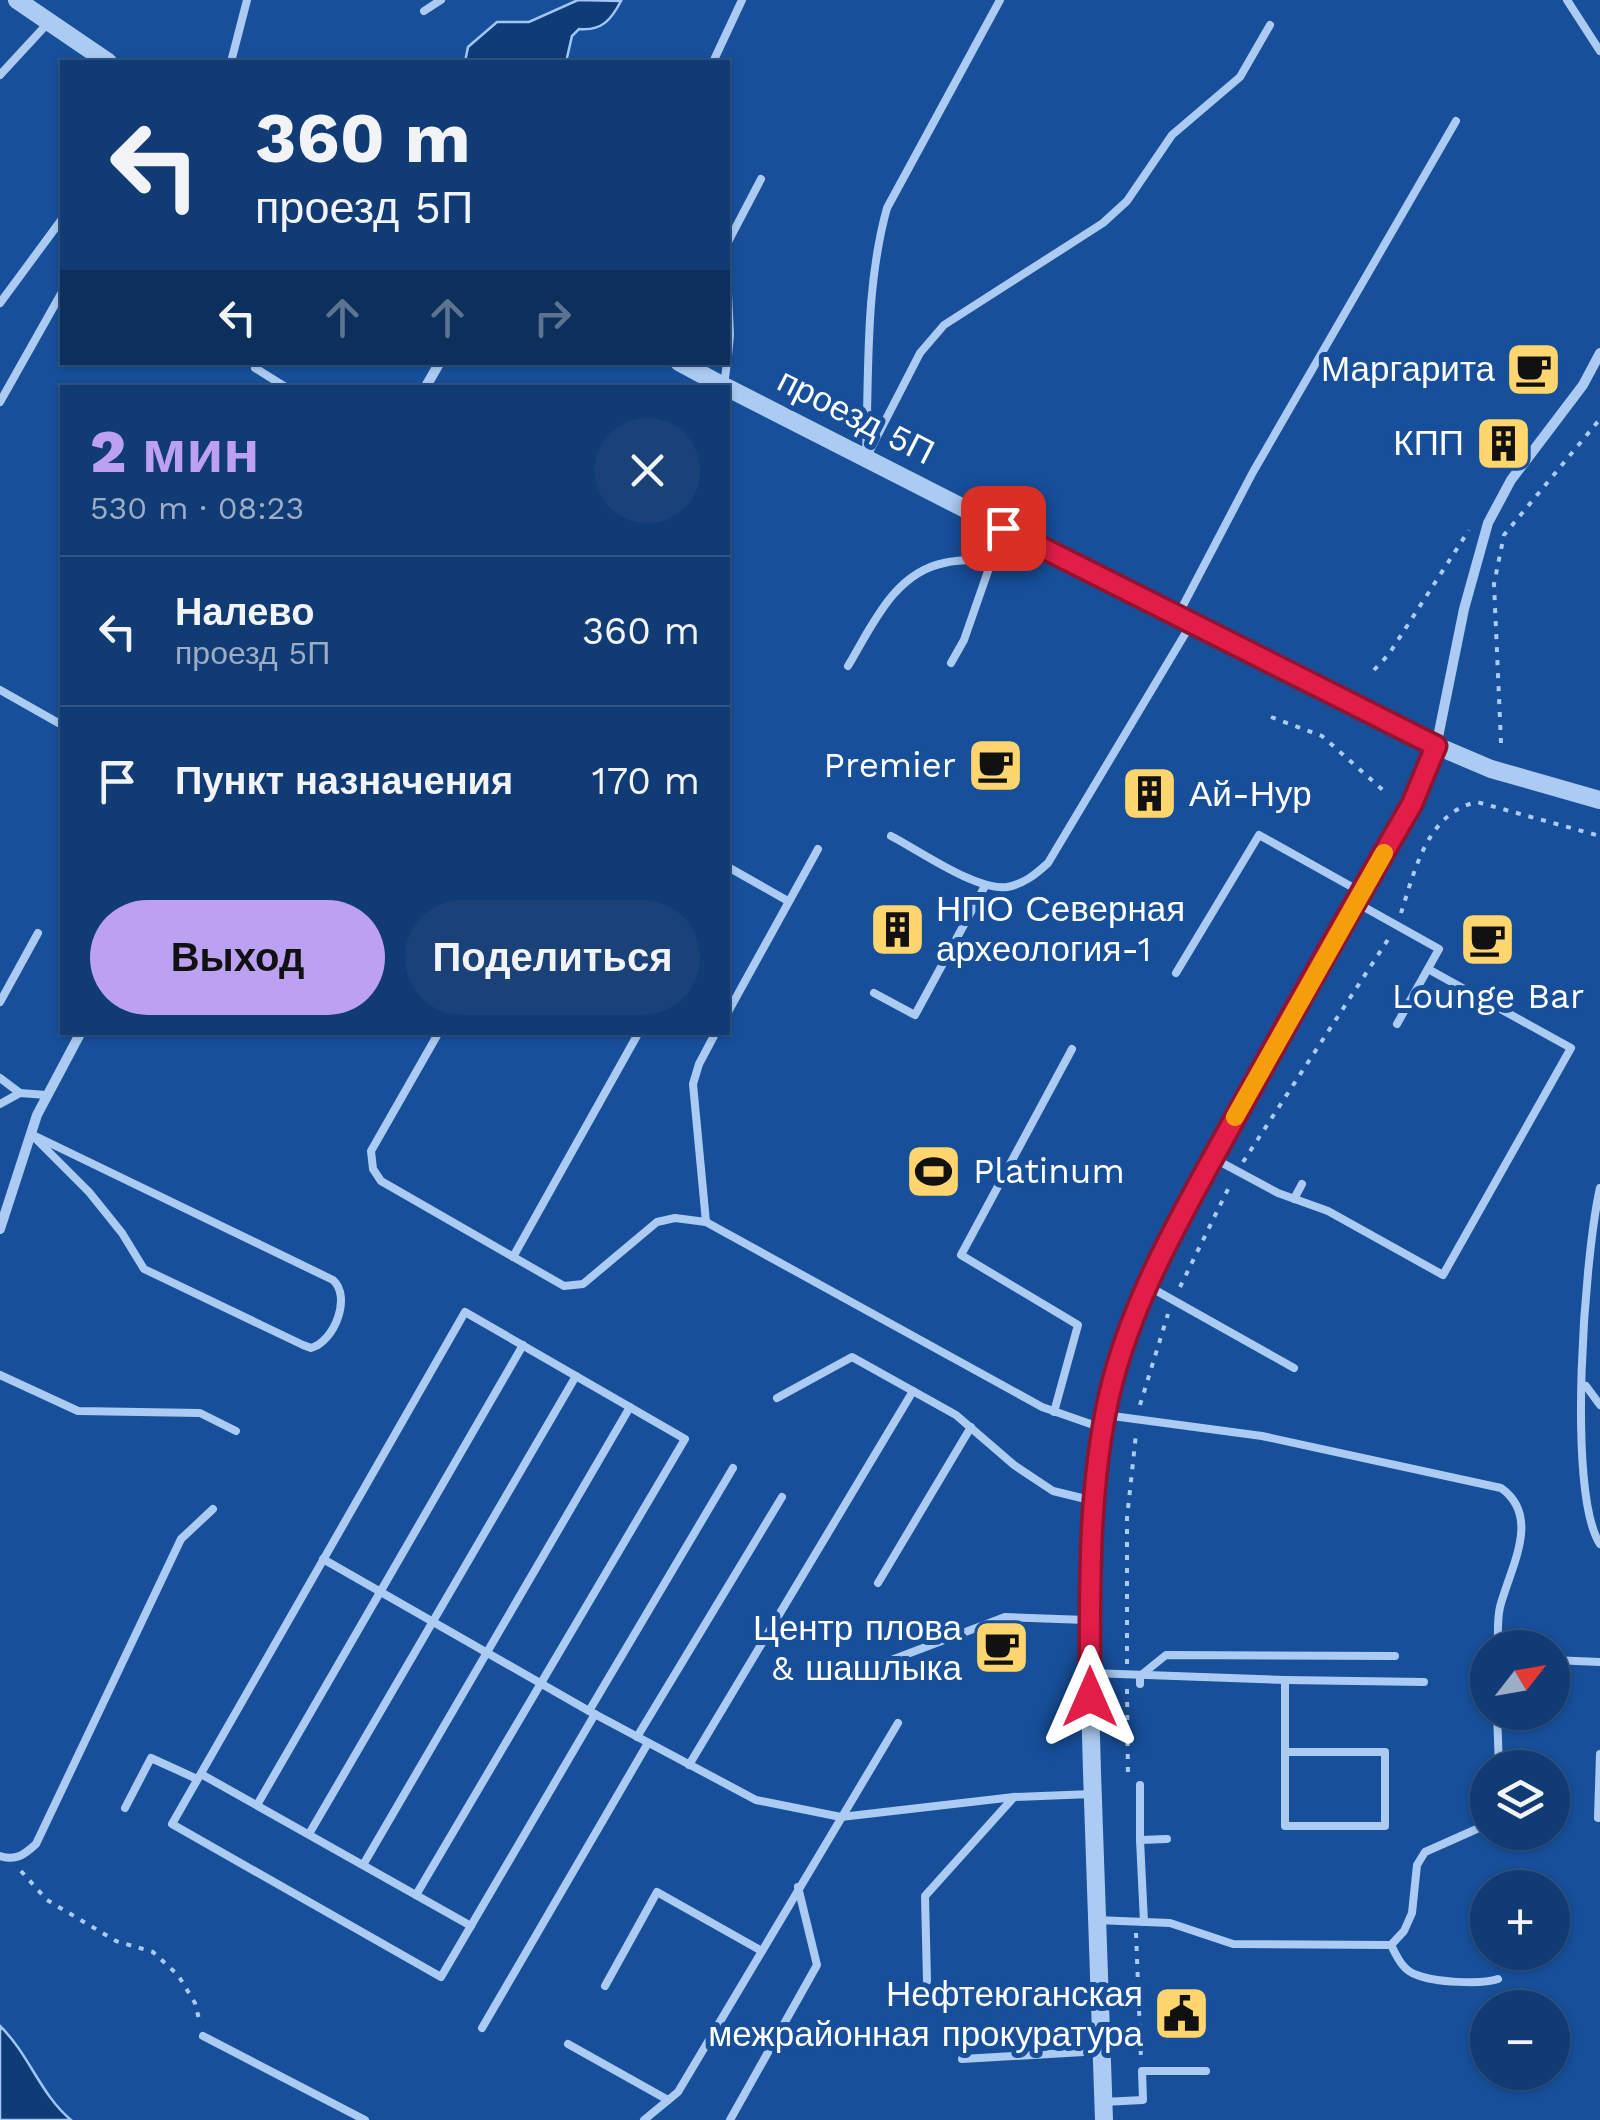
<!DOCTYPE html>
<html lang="ru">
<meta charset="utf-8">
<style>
body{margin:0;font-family:"Work Sans",sans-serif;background:#1a4279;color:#f1f3f6;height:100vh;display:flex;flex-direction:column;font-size:38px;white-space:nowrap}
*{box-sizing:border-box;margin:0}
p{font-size:32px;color:#9cadc5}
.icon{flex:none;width:55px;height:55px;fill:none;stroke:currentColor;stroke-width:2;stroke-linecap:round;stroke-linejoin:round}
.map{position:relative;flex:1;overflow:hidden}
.side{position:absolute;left:60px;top:385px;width:670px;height:650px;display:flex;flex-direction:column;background:#113b74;border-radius:0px;box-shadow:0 2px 8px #0004,0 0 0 2px #305586}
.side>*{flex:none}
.guide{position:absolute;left:60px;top:60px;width:670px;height:305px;border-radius:0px;box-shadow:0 2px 8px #0004,0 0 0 2px #305586;background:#113b74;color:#f1f3f6;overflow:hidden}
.needle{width:65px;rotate:59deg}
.buttons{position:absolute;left:1470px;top:1630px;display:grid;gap:20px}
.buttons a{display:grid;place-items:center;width:100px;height:100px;border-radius:50%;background:#113b74;box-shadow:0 2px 8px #0004,0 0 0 2px #305586;font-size:50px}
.pin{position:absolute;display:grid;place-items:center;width:85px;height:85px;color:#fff;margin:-42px;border-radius:20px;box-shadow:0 5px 15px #0006}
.me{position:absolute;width:110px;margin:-55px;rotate:0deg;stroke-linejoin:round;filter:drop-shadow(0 0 8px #0008)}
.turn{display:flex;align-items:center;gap:35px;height:210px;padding:0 30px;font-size:45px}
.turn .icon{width:130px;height:130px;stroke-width:2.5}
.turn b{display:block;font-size:70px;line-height:85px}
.lanes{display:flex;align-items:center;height:95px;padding:0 30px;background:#0003;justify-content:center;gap:50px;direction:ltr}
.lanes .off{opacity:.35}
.round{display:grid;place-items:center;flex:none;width:105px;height:105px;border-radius:52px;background:#1a4279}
.head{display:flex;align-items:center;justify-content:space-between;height:170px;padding:0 30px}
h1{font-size:60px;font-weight:800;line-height:75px;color:#bca0f2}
.action{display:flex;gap:20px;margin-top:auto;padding:20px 30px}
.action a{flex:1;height:115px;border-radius:60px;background:#bca0f2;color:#111;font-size:40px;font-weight:800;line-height:115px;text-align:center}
.action a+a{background:#1a4279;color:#f1f3f6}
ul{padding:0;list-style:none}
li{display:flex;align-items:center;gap:30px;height:150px;padding:0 30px;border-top:2px solid #305586}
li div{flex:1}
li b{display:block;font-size:38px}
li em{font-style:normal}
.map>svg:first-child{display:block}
.water{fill:#0f3b77;stroke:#9fc6f4;stroke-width:2.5}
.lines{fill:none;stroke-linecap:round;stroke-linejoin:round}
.path{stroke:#accbf2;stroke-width:4;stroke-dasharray:5 8;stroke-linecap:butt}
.service{stroke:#accbf2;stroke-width:8}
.minor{stroke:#accbf2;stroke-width:10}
.tertiary{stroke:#accbf2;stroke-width:18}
.route-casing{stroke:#92132f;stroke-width:25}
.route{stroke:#e11d48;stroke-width:18}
.slow{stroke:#f59e0b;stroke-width:18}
.labels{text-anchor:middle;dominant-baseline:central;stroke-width:10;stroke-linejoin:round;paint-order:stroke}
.poi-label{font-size:35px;fill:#fff;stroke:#174f9a;text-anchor:end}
.street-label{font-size:35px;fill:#fff;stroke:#174f9a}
</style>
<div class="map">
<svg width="1600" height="2120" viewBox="0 0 1600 2120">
<rect width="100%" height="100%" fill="#174f9a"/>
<g class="water">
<path d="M578,0L621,1C611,20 602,31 579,29L572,36L566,62H465L468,47L497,22H529Z"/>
<path d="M0,2026C29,2054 40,2094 71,2120H0Z"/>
</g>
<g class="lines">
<g class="path">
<path d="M1374,670L1389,654L1469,530"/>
<path d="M1271,717L1322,736L1384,791"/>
<path d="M1501,743L1494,584L1504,535L1600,419"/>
<path d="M1401,913C1415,870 1427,813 1477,802L1600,836"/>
<path d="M1243,1162L1391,935"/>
<path d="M1180,1287L1231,1183"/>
<path d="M1140,1405L1168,1314"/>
<path d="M1127,1664V1518L1136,1434"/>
<path d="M1127,1689L1128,1779"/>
<path d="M21,1871L47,1900L116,1941L153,1952L178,1975L195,2003L200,2023"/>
<path d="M1136,1933L1141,2059"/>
</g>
<g class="service">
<path d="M1567,0L1600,51"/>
<path d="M424,11L441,0"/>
<path d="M231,62L247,0"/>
<path d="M713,62L742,0"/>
<path d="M0,75L48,23"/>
<path d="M728,242L761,179"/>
<path d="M728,293L730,335L728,356"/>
<path d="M0,303L62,219"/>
<path d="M255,368L287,388"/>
<path d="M724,386L727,362"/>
<path d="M0,402L62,292"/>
<path d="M866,453C869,372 865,287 887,208L1000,0"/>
<path d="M866,458L920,353L944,325L1103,223L1127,201L1172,135L1240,77L1270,25"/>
<path d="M1177,617L1253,472L1456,121"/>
<path d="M951,663L964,640L1003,528"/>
<path d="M848,666C872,626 894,573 944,563C960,559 977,560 993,559"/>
<path d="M0,690L62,725"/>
<path d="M891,836C920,851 976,891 1007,887C1024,884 1036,874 1048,863L1191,624"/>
<path d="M728,867L788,901"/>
<path d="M1355,902L1439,949L1397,1024"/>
<path d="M1176,973L1259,835L1361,892"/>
<path d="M874,993L915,1015L985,886"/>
<path d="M0,1002L38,933"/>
<path d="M728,1012L818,849"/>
<path d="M439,1032L371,1151L373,1169L381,1181L564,1286L583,1284L657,1222L675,1218L706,1222L1042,1407L1102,1428"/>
<path d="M0,1078L20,1093L46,1095"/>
<path d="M0,1104L20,1093"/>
<path d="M31,1134L333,1280C352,1297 334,1342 311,1348L303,1345L144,1269L122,1233L89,1192Z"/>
<path d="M1213,1158L1278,1193L1328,1211L1443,1275L1571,1048L1428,969"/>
<path d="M1600,1188C1585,1253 1566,1492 1600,1544"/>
<path d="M1294,1199L1302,1184"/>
<path d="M706,1222L693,1084L699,1064L716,1032"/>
<path d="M513,1257L639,1032"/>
<path d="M1148,1286L1294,1368"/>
<path d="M0,1375L78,1411L200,1413L236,1431"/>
<path d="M1586,1386L1600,1405"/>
<path d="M777,1398L852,1357L956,1415L1014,1465L1053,1491L1094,1501"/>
<path d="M1054,1412L1078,1325L961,1255L1072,1049"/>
<path d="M1105,1415L1262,1436L1501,1488C1542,1517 1510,1568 1500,1607C1497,1620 1498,1634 1498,1648"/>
<path d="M323,1559L589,1711L756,1800L841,1817L1014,1797L1092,1794"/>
<path d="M878,1583L971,1427"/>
<path d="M1552,1660L1600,1662"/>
<path d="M857,1673L1005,1617L1086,1620"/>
<path d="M1091,1673L1285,1680V1826H1385V1752H1285"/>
<path d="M1285,1680L1424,1682"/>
<path d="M1140,1684V1676L1166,1655L1395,1656"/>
<path d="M589,1711L733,1468"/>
<path d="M1497,1712L1499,1768"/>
<path d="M637,1737L782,1497"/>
<path d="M689,1765L913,1391"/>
<path d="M201,1774L471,1926"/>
<path d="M1140,1785V1840"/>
<path d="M257,1805L523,1345"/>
<path d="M125,1808L151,1758L197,1779"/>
<path d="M1598,1818L1600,1754"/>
<path d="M1518,1832L1522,1848"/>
<path d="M309,1834L576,1376"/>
<path d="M0,1856C16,1861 24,1855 36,1844L181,1539L213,1509"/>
<path d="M363,1865L630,1407"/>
<path d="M416,1895L685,1439L465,1312L172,1824L441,1977L595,1714"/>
<path d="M1096,1920L1170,1923L1233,1944L1391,1945C1397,1957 1403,1971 1417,1975C1434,1982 1481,1985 1498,1979"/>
<path d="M1144,1922L1140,1840L1167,1839"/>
<path d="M1391,1945L1404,1931L1412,1913L1417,1865L1425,1852L1488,1824"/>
<path d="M927,1981L925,1896L1014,1797"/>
<path d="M605,1986L657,1892L760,1950"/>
<path d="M482,2028L648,1743"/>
<path d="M203,2036L365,2120"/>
<path d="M568,2044L668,2100"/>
<path d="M962,2059L1101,2051"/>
<path d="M1103,2102L1143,2100L1142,2071H1206"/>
<path d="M644,2120L678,2092L898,1723"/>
<path d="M730,2120L817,1965L798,1887"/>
</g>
<g class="minor">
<path d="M425,388L440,362"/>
<path d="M1436,747L1464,609L1488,523L1511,480L1583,385L1600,353"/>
<path d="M0,1229L37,1115L81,1032"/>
</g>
<g class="tertiary">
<path d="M17,0L108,62"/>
<path d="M679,362L727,388"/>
<path d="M728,388L1397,729L1491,769L1600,800"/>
<path d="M1104,2120C1099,2004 1095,1888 1092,1772C1088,1614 1076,1441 1143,1294C1202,1166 1276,1044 1345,921C1377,864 1415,809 1436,747"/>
</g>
</g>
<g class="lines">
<defs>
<path id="route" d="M1003,528L1436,746L1412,804C1350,911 1289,1019 1230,1127C1183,1212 1131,1300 1109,1396C1087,1494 1090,1597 1090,1697"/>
</defs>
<use href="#route" class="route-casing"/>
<use href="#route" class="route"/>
<path class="slow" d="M1235,1117L1384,853"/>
</g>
<defs>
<symbol id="cafe-square" viewBox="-11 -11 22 22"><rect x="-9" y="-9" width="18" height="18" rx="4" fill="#ffd66d" stroke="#174f9a"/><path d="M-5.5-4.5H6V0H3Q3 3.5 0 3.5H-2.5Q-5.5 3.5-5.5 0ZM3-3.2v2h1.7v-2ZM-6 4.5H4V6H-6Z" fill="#111"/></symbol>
<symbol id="building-square" viewBox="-11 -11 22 22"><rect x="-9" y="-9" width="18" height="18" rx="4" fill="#ffd66d" stroke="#174f9a"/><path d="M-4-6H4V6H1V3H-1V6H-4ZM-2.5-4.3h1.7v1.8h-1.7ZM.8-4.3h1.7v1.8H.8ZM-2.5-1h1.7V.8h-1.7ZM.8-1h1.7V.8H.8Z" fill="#111"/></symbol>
<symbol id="stadium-square" viewBox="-11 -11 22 22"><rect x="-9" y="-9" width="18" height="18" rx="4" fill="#ffd66d" stroke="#174f9a"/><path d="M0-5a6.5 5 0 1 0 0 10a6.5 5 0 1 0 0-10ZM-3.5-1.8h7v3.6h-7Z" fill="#111"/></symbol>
<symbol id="civic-square" viewBox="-11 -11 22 22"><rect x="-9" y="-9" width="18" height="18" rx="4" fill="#ffd66d" stroke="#174f9a"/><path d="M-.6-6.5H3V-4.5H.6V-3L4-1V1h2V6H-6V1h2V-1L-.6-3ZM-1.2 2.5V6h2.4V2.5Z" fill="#111"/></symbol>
</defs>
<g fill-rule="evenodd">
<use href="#cafe-square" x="1502" y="338" width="63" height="63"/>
<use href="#building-square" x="1472" y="412" width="63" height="63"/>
<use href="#cafe-square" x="964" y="734" width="63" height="63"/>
<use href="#building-square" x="1118" y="762" width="63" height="63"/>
<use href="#building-square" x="866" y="898" width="63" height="63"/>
<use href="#cafe-square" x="1456" y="908" width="63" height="63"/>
<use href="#stadium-square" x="902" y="1140" width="63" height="63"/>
<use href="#cafe-square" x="970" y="1616" width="63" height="63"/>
<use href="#civic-square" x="1150" y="1982" width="63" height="63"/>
</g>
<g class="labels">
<g class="poi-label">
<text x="1495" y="369">Маргарита</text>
<text x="1464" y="443">КПП</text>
<text x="956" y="765">Premier</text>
<text x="1189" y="794" text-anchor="start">Ай-Нур</text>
<text x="936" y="909" text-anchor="start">НПО Северная<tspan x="936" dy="40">археология-1</tspan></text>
<text x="1488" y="996" text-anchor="middle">Lounge Bar</text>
<text x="973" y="1171" text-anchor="start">Platinum</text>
<text x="962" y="1628">Центр плова<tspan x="962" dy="40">&amp; шашлыка</tspan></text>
<text x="1143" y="1994">Нефтеюганская<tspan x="1143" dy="40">межрайонная прокуратура</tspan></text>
</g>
<g class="street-label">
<text transform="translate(856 416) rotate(27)">проезд 5П</text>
</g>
</g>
</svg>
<div class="buttons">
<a><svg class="needle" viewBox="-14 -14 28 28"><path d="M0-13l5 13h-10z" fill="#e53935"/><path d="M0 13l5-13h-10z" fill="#9cadc5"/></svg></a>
<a><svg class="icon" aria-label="layers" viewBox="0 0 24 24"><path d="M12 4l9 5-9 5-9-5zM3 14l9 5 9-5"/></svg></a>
<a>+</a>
<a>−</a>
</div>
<div class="pin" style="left:1003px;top:528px;background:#d93025"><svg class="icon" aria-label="arrive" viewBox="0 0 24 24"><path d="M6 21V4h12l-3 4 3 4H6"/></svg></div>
<svg class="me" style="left:1090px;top:1697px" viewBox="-20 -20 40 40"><path d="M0-17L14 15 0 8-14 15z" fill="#e11d48" stroke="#fff" stroke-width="4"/></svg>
<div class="guide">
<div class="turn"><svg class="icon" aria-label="left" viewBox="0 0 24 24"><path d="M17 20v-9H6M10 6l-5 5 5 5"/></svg><div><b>360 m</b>проезд 5П</div></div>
<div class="lanes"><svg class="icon" aria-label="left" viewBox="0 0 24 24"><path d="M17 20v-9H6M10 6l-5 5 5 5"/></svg><svg class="icon off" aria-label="ahead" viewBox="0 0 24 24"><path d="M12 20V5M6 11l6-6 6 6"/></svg><svg class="icon off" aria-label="ahead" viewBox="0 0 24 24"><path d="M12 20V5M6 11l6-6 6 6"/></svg><svg class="icon off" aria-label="right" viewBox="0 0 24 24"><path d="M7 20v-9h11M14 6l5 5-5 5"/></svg></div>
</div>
<section class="side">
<div class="head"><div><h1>2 мин</h1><p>530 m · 08:23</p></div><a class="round"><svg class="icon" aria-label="close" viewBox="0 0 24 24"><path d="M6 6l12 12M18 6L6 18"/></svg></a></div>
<ul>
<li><svg class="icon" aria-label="left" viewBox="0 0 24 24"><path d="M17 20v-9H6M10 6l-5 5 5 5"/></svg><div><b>Налево</b><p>проезд 5П</p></div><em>360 m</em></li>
<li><svg class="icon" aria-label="arrive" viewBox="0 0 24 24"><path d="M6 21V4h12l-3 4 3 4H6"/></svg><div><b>Пункт назначения</b></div><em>170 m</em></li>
</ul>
<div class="action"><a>Выход</a><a>Поделиться</a></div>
</section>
</div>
